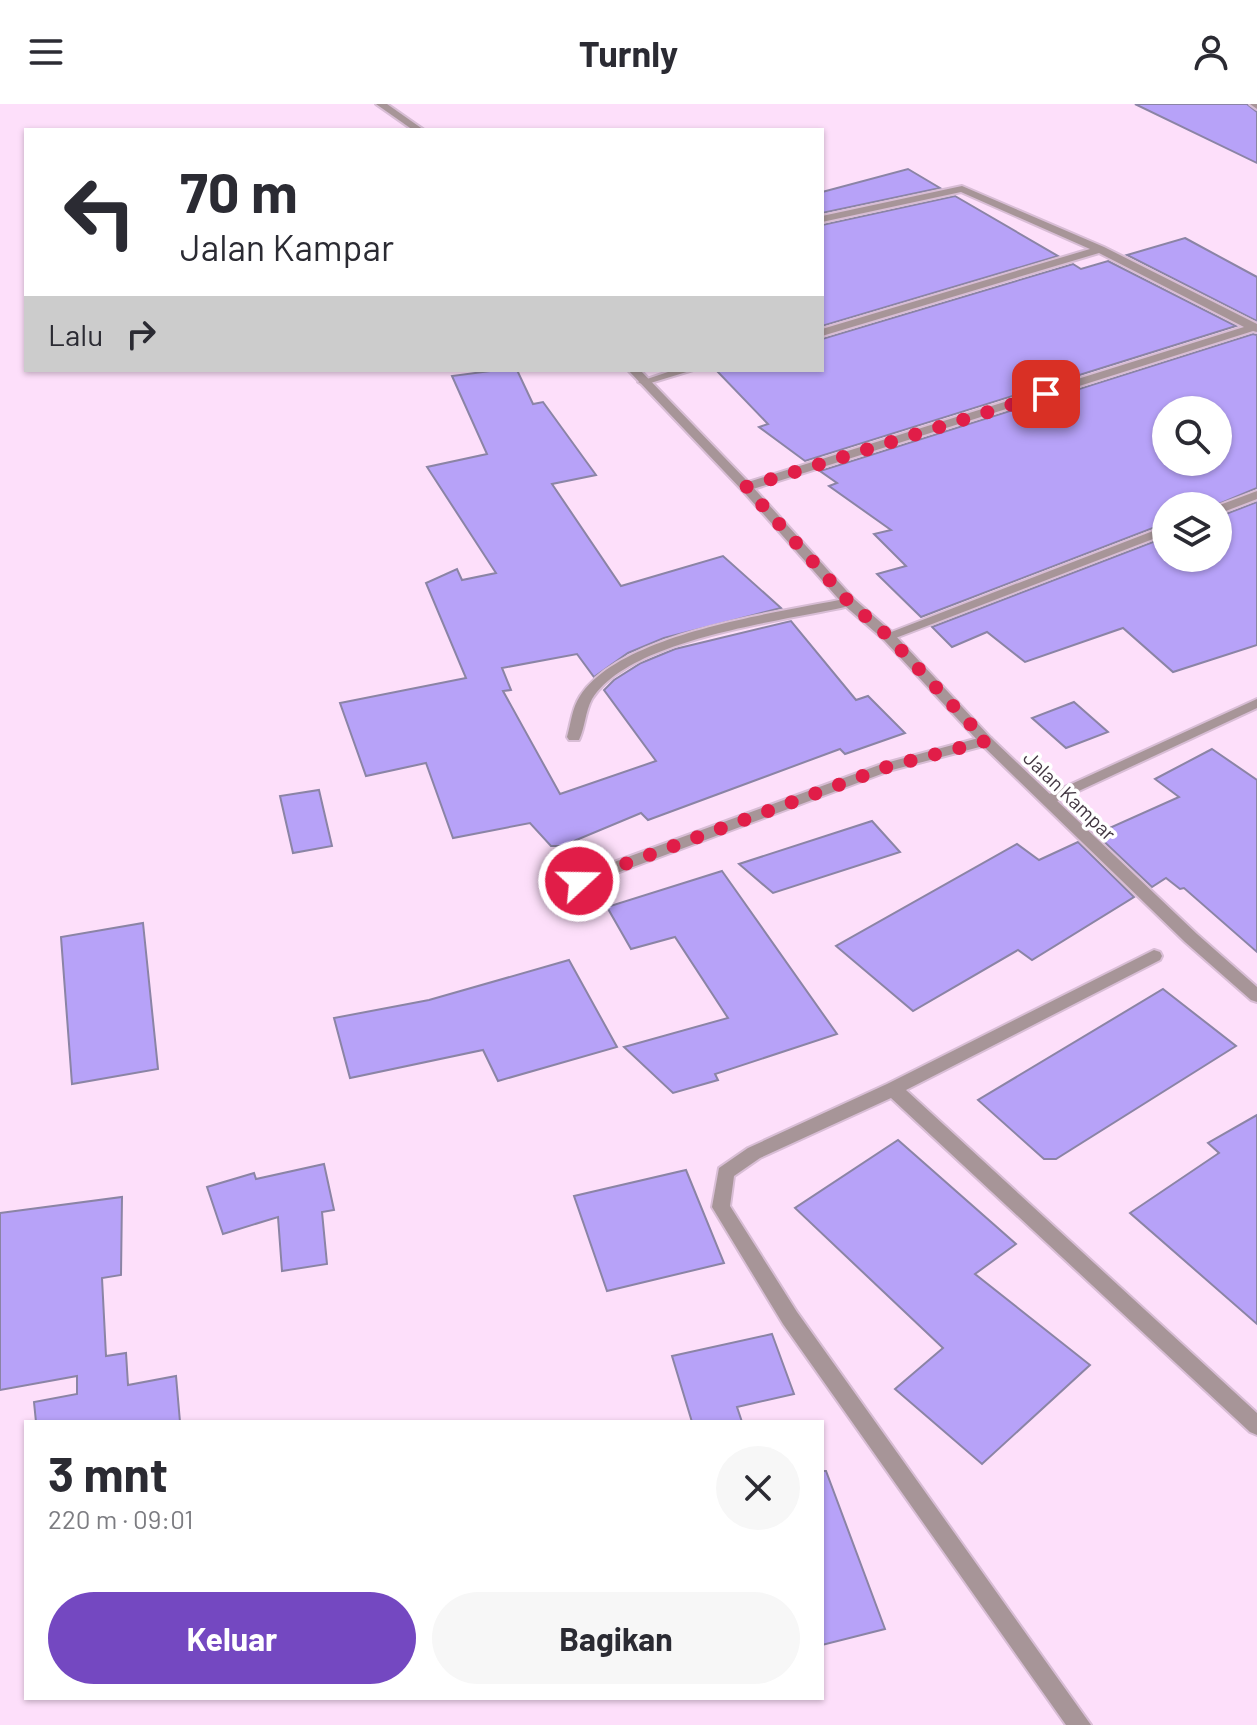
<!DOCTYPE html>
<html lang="id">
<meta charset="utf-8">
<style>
body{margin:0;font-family:Barlow,sans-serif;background:#f7f7f7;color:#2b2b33;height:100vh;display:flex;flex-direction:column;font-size:30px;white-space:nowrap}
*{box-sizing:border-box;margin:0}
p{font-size:26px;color:#7c7c81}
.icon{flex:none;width:44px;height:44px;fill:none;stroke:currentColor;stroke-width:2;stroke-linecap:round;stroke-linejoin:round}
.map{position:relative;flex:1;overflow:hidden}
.drawer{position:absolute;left:24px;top:1316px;width:800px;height:280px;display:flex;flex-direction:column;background:#fff;border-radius:0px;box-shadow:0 2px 6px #0004}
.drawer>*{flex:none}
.top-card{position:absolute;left:24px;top:24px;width:800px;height:244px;border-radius:0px;box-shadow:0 2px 6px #0004;background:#fff;color:#2b2b33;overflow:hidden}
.tools{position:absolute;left:1152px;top:292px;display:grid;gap:16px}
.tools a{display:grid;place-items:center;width:80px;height:80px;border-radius:50%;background:#fff;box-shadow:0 2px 6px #0004;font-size:40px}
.pin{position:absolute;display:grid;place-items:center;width:68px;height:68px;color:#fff;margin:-34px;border-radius:16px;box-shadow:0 4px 12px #0006}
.me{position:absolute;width:88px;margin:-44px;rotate:69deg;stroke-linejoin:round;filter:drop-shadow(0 0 6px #0008)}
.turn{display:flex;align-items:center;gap:28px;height:168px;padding:0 24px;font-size:36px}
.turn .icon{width:104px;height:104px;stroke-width:2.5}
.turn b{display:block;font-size:56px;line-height:68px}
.then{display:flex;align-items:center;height:76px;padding:0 24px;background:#0003;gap:16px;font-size:30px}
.round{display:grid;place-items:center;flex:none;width:84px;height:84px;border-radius:42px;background:#f7f7f7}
.overview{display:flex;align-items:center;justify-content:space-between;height:136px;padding:0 24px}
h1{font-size:48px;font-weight:700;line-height:60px}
.button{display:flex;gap:16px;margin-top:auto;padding:16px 24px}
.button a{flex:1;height:92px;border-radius:48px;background:#7448c1;color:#fff;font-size:32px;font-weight:700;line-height:92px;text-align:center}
.button a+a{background:#f7f7f7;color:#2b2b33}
header{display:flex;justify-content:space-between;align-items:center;height:104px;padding:0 24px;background:#fff;font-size:36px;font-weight:700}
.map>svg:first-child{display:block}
.building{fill:#b7a2f8;stroke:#8b84a5;stroke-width:2;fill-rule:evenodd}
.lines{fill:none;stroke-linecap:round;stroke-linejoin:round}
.minor-casing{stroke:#d8bdd5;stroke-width:4}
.tertiary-casing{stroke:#d8bdd5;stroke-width:4}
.minor{fill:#a79598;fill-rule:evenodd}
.tertiary{fill:#a79598;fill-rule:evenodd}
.route{stroke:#e11d48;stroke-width:14;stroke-dasharray:0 25.2}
.labels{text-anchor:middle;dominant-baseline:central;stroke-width:7;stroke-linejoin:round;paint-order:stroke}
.street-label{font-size:20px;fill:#433742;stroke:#fff}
</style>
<header><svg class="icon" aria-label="menu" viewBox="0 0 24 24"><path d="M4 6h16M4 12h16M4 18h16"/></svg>Turnly<svg class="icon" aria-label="person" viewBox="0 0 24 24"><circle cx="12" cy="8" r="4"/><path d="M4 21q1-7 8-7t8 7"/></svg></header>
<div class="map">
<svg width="1257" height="1621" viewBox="0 0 1257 1621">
<rect width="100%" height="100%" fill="#fddffa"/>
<g class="building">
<path d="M1135,0H1247L1257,8V59Z"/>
<path d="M908,65L940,84L822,109V88Z"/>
<path d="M955,92L1058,152L822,222V121Z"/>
<path d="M1185,134L1257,173V217L1127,151Z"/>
<path d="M1108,157L1236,222L805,357L759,323L768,320L716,266H822V235L1073,160L1081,165Z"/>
<path d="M1253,230L1257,231V384L1214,402H1166V419L921,513L877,470L906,462L874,430L891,426L829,382L837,379L820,367ZM1166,306H1218V358H1166Z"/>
<path d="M498,266H517L533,300L543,298L596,371L552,380L621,482L723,452L781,504L664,534L628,549L594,573L577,550L502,564L511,586L503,587L560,690L656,657L604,586L614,576L641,559L675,545L791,517L856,596L868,592L905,629L845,650L840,645L648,716L641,709L562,742H551L530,719L453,734L426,659L366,672L340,599L466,574L426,479L457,465L462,476L496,469L427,363L487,350L452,272Z"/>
<path d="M1257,398V541L1173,568L1123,524L1025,558L987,528L952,543L932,523L1166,433V454H1218V413Z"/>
<path d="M1074,598L1108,628L1066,644L1032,614Z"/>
<path d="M1212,645L1257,676V848L1184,784L1180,785L1166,774L1152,783L1096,730L1179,693L1155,675Z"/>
<path d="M319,686L332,742L293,749L280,692Z"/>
<path d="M872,717L900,748L773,789L739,760Z"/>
<path d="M1078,738L1134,793L1032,856L1018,846L913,907L836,842L1017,740L1039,756Z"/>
<path d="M722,767L837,930L715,970L718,976L673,989L624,943L728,914L675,833L631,845L607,803Z"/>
<path d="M143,819L158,965L72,980L61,833Z"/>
<path d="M569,856L617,943L498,977L483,946L350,974L334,914L429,896Z"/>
<path d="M1163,885L1236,942L1056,1055H1044L978,996Z"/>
<path d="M1257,1011V1220L1130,1109L1219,1049L1208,1039Z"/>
<path d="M898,1036L1016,1140L975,1170L1090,1261L982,1360L895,1285L943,1244L795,1104Z"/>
<path d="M324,1060L334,1106L322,1108L327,1160L282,1167L278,1113L223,1130L207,1083L254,1069L256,1075Z"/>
<path d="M686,1066L724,1159L607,1187L574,1092Z"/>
<path d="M122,1093L121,1171L102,1174L106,1252L126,1249L128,1281L176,1272L180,1318H36L34,1298L77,1290V1272L0,1286V1109Z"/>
<path d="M772,1230L794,1290L737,1303L742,1318H692L672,1252Z"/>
<path d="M822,1367H826L885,1525L822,1541Z"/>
</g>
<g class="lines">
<defs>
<g id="minor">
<path d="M1250,0H1257V5Z"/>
<path d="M962,82L1104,143L1257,220V228L1253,227L750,386H742V380L1244,223L1099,149L822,232V225L1090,145L961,88L822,118V112Z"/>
<path d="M674,266H693L644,281L638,278Z"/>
<path d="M1257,387V395L1218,410L1217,402Z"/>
<path d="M1166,422V430L893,535L888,536L881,532Z"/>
<path d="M849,494L856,498L854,501C787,517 631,533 592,595C585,608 585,624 579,636H569L567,633C571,619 572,604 580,592C622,528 778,509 849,494Z"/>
<path d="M1257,595V604L1053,699H1043L1040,696L1043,693Z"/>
<path d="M986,632L991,634L993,637L991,640L892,666L585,781H573L571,777L573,773L882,660Z"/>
<path d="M1154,846L1160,848L1162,852L1160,856L906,986L1257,1309V1331L1250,1328L891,994L760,1054L734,1072L730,1102L797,1208L1091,1621H1066L783,1220L712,1103L719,1064L748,1044L887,980Z"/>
</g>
<g id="tertiary">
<path d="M376,0H387L424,26H413Z"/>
<path d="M628,266H640L750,380L854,495L893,529L991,634L1197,830L1257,883V898L1251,896L1185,838L981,640L883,535L844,501L742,386Z"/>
</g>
</defs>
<use href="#minor" class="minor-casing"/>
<use href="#tertiary" class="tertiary-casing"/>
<use href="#minor" class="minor"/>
<use href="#tertiary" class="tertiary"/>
</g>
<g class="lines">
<path class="route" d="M579,777L887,663L986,637L888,532L849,498L746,383L1046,290"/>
</g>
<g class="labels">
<g class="street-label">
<text transform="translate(1070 691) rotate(44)">Jalan Kampar</text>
</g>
</g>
</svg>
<div class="tools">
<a><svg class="icon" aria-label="search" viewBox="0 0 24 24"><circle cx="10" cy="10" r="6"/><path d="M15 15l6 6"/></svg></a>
<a><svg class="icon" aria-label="layers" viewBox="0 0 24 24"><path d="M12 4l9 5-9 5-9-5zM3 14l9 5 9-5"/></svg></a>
</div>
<div class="pin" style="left:1046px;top:290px;background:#d93025"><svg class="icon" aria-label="arrive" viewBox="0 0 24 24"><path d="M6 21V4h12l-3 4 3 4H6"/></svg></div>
<svg class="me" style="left:579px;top:777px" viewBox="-20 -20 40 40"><circle r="17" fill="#e11d48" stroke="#fff" stroke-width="3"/><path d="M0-11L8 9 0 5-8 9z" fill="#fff"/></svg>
<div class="top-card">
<div class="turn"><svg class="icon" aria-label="left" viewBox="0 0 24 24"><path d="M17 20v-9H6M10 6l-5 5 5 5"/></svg><div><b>70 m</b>Jalan Kampar</div></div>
<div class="then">Lalu<svg class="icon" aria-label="right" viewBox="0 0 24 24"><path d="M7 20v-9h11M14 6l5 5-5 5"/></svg></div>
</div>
<section class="drawer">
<div class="overview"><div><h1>3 mnt</h1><p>220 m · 09:01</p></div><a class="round"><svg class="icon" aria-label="close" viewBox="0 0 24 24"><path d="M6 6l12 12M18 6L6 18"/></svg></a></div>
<div class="button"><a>Keluar</a><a>Bagikan</a></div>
</section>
</div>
